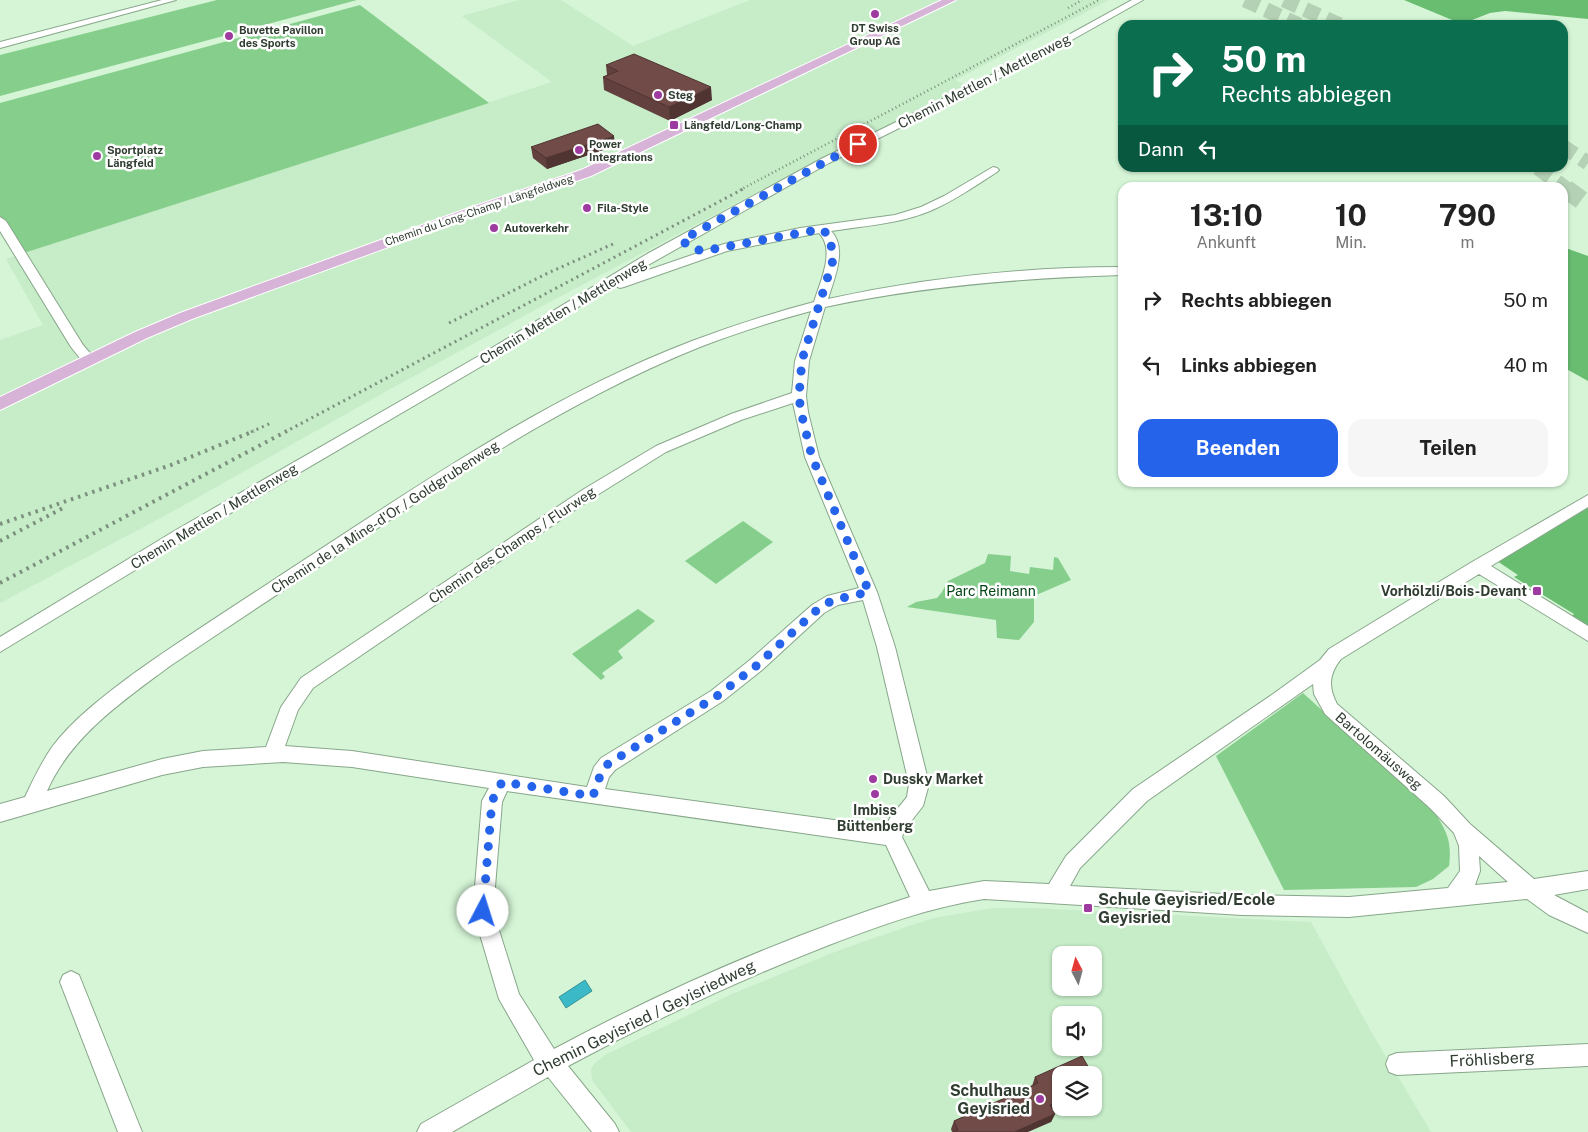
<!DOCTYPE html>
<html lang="de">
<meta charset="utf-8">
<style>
body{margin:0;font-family:"Public Sans",sans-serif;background:#f6f6f6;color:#222;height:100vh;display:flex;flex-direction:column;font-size:19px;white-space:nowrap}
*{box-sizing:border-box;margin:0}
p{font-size:16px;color:#767676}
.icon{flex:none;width:28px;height:28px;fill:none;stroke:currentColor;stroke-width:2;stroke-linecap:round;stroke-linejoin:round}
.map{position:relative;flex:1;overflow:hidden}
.side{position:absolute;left:1118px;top:182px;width:450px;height:305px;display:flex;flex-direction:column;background:#fff;border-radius:15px;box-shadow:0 1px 4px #0004}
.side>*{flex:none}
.top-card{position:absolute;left:1118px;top:20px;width:450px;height:152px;border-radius:15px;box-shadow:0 1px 4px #0004;background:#0b6e4f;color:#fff;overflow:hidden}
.needle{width:32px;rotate:354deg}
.tools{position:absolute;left:1052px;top:946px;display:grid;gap:10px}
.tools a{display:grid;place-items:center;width:50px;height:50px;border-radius:10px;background:#fff;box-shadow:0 1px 4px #0004;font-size:25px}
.pin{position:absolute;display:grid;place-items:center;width:42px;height:42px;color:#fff;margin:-21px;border:2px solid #fff;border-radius:50%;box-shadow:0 1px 5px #0007}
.me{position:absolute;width:55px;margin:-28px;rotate:5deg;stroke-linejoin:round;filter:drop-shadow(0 0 4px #0008)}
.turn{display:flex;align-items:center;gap:18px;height:105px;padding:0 20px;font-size:22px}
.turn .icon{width:65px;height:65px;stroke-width:2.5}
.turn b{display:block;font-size:35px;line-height:42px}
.then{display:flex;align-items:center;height:48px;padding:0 20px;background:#0003;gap:10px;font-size:19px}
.eta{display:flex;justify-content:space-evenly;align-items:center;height:85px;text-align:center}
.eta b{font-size:30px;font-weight:700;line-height:35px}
.cta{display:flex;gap:10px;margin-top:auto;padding:10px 20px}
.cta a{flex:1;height:58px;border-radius:15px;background:#2563eb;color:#fff;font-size:20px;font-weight:700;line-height:58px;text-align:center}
.cta a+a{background:#f6f6f6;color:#222}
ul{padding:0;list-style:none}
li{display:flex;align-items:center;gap:15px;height:65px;padding:0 20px}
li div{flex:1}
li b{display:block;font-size:19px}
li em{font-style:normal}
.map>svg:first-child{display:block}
.built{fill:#c6ecc8;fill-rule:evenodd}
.green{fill:#86ce8c}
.forest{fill:#69bd71}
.water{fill:#3cb9c7;stroke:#38949a}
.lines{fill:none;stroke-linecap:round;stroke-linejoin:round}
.highway-tunnel-far1{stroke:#b4d0b5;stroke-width:15;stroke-dasharray:15 8;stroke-linecap:butt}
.highway-tunnel{stroke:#b4d0b5;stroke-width:19;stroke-dasharray:19 9;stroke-linecap:butt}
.minor-casing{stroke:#88a68a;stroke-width:2}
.major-casing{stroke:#fff;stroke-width:2}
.minor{fill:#fff;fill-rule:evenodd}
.major{fill:#d6b3d7;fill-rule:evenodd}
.rail-far2{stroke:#7c917d;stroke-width:2.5;stroke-dasharray:1 3;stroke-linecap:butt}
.rail-far1{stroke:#7c917d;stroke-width:3;stroke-dasharray:2 4;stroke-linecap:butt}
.rail{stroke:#7c917d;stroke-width:4;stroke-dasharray:2.5 5;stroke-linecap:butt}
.wall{fill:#61403d}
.shaded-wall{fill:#4f3432}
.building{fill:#714b47;stroke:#4f3432}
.route{stroke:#2563eb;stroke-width:9;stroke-dasharray:0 16.2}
.poi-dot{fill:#9d3ba1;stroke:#fff;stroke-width:2}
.labels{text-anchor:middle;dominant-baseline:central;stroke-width:5;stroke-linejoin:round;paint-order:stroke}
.far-poi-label{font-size:11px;font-weight:bold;fill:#303d31;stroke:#fff;text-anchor:start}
.far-street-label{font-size:11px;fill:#303d31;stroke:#fff}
.street-label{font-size:14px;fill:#303d31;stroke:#fff}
.park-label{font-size:14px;fill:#034413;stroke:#fff}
.poi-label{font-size:14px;font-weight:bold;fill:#303d31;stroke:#fff;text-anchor:end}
.near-poi-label{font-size:16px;font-weight:bold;fill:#303d31;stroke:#fff;text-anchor:start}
.near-street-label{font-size:16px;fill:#303d31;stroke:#fff}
</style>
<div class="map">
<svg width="1588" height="1132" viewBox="0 0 1588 1132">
<rect width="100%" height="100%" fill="#d5f5d6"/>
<g class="built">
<path d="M519,0H561L633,46L750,0H1109L955,80L967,86L816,161L546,304L392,388L170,513L0,603V340L43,325L6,259L552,82L462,16Z"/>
<path d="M992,908H1032L1311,922L1369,1028L1431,1132H631L592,1080L591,1069L594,1064L605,1055L732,994L837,951L909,926L934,918ZM1061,955H1094V988H1061ZM1061,1015H1094V1048H1061ZM1061,1075H1094V1108H1061Z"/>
</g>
<g class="green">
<path d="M217,0H357L0,96V55Z"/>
<path d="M360,5L489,103L21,254L0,221V103Z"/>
<path d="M743,521L773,542L716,584L685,561Z"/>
<path d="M988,554L1011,556L1010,571L1029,574L1030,567L1053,570L1054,557L1058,558L1071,580L1034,596V622L1019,640L997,638L996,620L907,607L916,602L937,598L942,592L948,581L985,563Z"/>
<path d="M638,609L655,621L618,651L623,658L602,673L605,677L601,680L572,654Z"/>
<path d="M1303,693L1434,812C1447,831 1452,842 1449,866L1433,879L1416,887L1284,890L1216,756Z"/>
</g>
<g class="forest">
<path d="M1404,0H1588V19L1505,11L1490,13L1467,22H1457Z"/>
<path d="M1563,247L1588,256V381L1563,367Z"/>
<path d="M1588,508V626L1572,616L1574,614L1514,577L1518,575L1497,561Z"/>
</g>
<path class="water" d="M585,980L592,991L566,1008L559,997Z"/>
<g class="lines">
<g class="highway-tunnel-far1">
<path d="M1245,0L1299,25"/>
<path d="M1284,0L1340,25"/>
<path d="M1562,146L1588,163"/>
<path d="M1538,168L1568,190"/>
</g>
<path class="highway-tunnel" d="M1566,189L1588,205"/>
<defs>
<g id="minor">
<path d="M162,0H176L0,48V42Z"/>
<path d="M1132,0H1143L1038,59L829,163L625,278L724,244L800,228L895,215L921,207L944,196L993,167L997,168L999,170L997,172C975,186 954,201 930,211C898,224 864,226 831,231C848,248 834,279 828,299C924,278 1024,267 1122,267V275C1022,278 923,286 825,307L809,361L806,396L808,412L819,457L877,592L895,647L929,784L923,806L905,829L902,837L929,891L984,881L1049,884L1066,856L1133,789L1273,694L1320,660L1329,649L1472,562L1588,495V507L1491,566L1588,626V641L1479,574L1341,659C1329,674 1328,687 1337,704L1444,796L1470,824L1534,879L1588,871V889L1554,895L1588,913V933L1549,915L1527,899L1349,917L1242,915L984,899C930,907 879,926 829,945C739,980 652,1021 568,1066L615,1124L619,1132H592L548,1077L452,1132H417L421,1124L534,1060L499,999L473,911L482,801L489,788L352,767L283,762L203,767L162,775L0,822V804L25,797C33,780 41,763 52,747C74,718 104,696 133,674C179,641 228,610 275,579C409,492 542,398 692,341C732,326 772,313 814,302C820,282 836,250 819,233L727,251L624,287L620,288L614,285L487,363L188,538L0,652V637L176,530L477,357L647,254L821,159L1032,55ZM811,311L795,361L792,393L731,414L656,446L584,489L301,678L281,707L266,747L203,751L162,759L47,791C71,736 123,701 170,666C241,618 313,571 384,524C484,457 588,392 700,347C736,333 774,321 811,311ZM793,403L805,457L859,588L827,596L812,605L750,660L711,691L601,758L594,767L587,787L352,751L285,746L298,710L313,688L594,497L666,452L741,420ZM863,600L877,647L909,784L907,797L890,818L886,827L605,789L609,777L615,770L723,701L762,670L824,613L838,605ZM1313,684L1314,694L1325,714L1430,808L1454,833L1459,846L1460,871L1448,888L1349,897L1242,895L1070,886L1080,868L1147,801ZM507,791L886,845L910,897C787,936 668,988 554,1049L519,994L493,911L502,802ZM1479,856L1508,882L1475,885L1480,871Z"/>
<path d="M0,217L6,221L83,345L95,359L93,362H83L71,347L0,231Z"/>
<path d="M71,971L79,975L142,1132H118L60,982L63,975Z"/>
<path d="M1588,1044V1066L1397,1075L1389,1072L1386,1064L1389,1056L1397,1053Z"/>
</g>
<path id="major" d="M942,0H956L591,176L476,215L192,319L147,338L0,410V397L135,332L180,313L466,209L581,170Z"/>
</defs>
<use href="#minor" class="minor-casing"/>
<use href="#major" class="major-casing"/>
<use href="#minor" class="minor"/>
<use href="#major" class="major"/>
<g class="rail-far2">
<path d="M1068,8L1082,0"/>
<path d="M740,190L1099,0"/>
</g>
<g class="rail-far1">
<path d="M449,323L548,273L613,244"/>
<path d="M251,432L271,423"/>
<path d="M285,432L743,189"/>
</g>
<g class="rail">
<path d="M0,524L171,465L254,431"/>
<path d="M0,541L65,507"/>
<path d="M0,583L287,431"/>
</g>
</g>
<g class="wall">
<path d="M606,65L712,100L670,121L604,90L603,77L607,75Z"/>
<path d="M615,146L547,169L533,158L531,147Z"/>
<path d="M1061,1075V1106L1053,1110L1055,1114L1051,1122L952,1132L951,1129L954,1121L1032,1086L1035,1077Z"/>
</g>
<g class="shaded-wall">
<path d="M711,87L712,100L670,121L669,107Z"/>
<path d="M614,136L615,146L547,169L546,158Z"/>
<path d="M1098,1083L1094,1091V1085Z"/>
<path d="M1061,1100V1106L1046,1113L1050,1105Z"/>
<path d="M1055,1114L1051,1122L1028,1132H1014Z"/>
</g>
<g class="building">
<path d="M634,54L711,87L669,107L603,77L618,71L606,65Z"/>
<path d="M598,124L614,136L546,158L531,147Z"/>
<path d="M1082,1056L1093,1075H1061V1100L1050,1105L1055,1114L1014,1132H953L958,1130L954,1121L1038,1083L1035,1077Z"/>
<path d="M1094,1076L1098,1083L1094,1085Z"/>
</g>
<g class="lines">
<path class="route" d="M483,911L492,801L502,782L593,796L601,773L608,764L717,696L756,666L818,609L833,600L869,592L812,457L801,412L799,396L802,360L833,260L830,237L822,229L703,251L690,248L682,240L858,144"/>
</g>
<g class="poi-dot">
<circle cx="875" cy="14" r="5"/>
<circle cx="229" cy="36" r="5"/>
<circle cx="658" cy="95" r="5"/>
<rect x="669" y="120" width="10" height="10" rx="2.5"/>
<circle cx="579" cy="150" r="5"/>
<circle cx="97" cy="156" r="5"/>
<circle cx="587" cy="208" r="5"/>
<circle cx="494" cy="228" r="5"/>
<rect x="1532" y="586" width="10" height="10" rx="2.5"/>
<circle cx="873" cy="779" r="5"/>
<circle cx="875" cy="794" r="5"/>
<rect x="1083" y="903" width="10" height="10" rx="2.5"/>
<circle cx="1040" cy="1099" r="5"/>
</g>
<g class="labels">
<g class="far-poi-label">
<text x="875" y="28" text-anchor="middle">DT Swiss<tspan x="875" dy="13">Group AG</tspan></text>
<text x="239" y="30">Buvette Pavillon<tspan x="239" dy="13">des Sports</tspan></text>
<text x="668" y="95">Steg</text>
<text x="684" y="125">Längfeld/Long-Champ</text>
<text x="589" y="144">Power<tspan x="589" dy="13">Integrations</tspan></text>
<text x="107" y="150">Sportplatz<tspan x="107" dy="13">Längfeld</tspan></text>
<text x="597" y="208">Fila-Style</text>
<text x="504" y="228">Autoverkehr</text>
</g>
<g class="far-street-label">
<text transform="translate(479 210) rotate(-19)">Chemin du Long-Champ / Längfeldweg</text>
</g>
<g class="street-label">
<text transform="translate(984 81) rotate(-27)">Chemin Mettlen / Mettlenweg</text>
<text transform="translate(563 311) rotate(-31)">Chemin Mettlen / Mettlenweg</text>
<text transform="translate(214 516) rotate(-31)">Chemin Mettlen / Mettlenweg</text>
<text transform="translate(385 517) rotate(-33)">Chemin de la Mine-d'Or / Goldgrubenweg</text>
<text transform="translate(512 545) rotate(-34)">Chemin des Champs / Flurweg</text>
<text transform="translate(1379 751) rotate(41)">Bartolomäusweg</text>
</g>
<g class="park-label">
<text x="991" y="591">Parc Reimann</text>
</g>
<g class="poi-label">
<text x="1527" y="591">Vorhölzli/Bois-Devant</text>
<text x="883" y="779" text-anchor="start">Dussky Market</text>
<text x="875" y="810" text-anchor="middle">Imbiss<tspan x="875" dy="16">Büttenberg</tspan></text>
</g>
<g class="near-poi-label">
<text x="1098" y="899">Schule Geyisried/Ecole<tspan x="1098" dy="18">Geyisried</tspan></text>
<text x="1030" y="1090" text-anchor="end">Schulhaus<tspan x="1030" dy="18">Geyisried</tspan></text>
</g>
<g class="near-street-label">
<text transform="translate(644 1018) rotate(-26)">Chemin Geyisried / Geyisriedweg</text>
<text transform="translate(1492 1059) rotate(-3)">Fröhlisberg</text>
</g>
</g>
</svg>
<div class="tools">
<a><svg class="needle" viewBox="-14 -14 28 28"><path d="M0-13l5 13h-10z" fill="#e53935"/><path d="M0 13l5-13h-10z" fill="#767676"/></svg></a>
<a><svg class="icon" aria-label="sound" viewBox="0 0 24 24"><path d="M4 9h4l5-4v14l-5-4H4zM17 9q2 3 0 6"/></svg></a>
<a><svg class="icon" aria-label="layers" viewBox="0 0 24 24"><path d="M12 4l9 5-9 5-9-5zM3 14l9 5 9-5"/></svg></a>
</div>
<div class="pin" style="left:858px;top:144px;background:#d93025"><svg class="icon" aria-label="arrive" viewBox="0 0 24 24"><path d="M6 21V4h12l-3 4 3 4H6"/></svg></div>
<svg class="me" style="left:483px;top:911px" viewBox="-20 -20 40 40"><circle r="19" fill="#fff"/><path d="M0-13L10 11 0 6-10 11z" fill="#2563eb"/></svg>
<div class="top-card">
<div class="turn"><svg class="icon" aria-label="right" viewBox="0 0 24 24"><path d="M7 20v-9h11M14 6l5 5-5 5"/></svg><div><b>50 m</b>Rechts abbiegen</div></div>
<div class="then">Dann<svg class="icon" aria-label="left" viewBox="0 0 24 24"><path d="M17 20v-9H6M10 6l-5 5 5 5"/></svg></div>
</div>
<section class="side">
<div class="eta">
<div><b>13:10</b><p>Ankunft</p></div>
<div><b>10</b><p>Min.</p></div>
<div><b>790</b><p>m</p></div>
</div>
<ul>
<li><svg class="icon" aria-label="right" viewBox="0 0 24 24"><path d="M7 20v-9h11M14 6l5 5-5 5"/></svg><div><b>Rechts abbiegen</b></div><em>50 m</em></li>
<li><svg class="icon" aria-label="left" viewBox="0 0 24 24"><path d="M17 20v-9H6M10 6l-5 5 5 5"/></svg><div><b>Links abbiegen</b></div><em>40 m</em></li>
</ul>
<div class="cta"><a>Beenden</a><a>Teilen</a></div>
</section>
</div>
